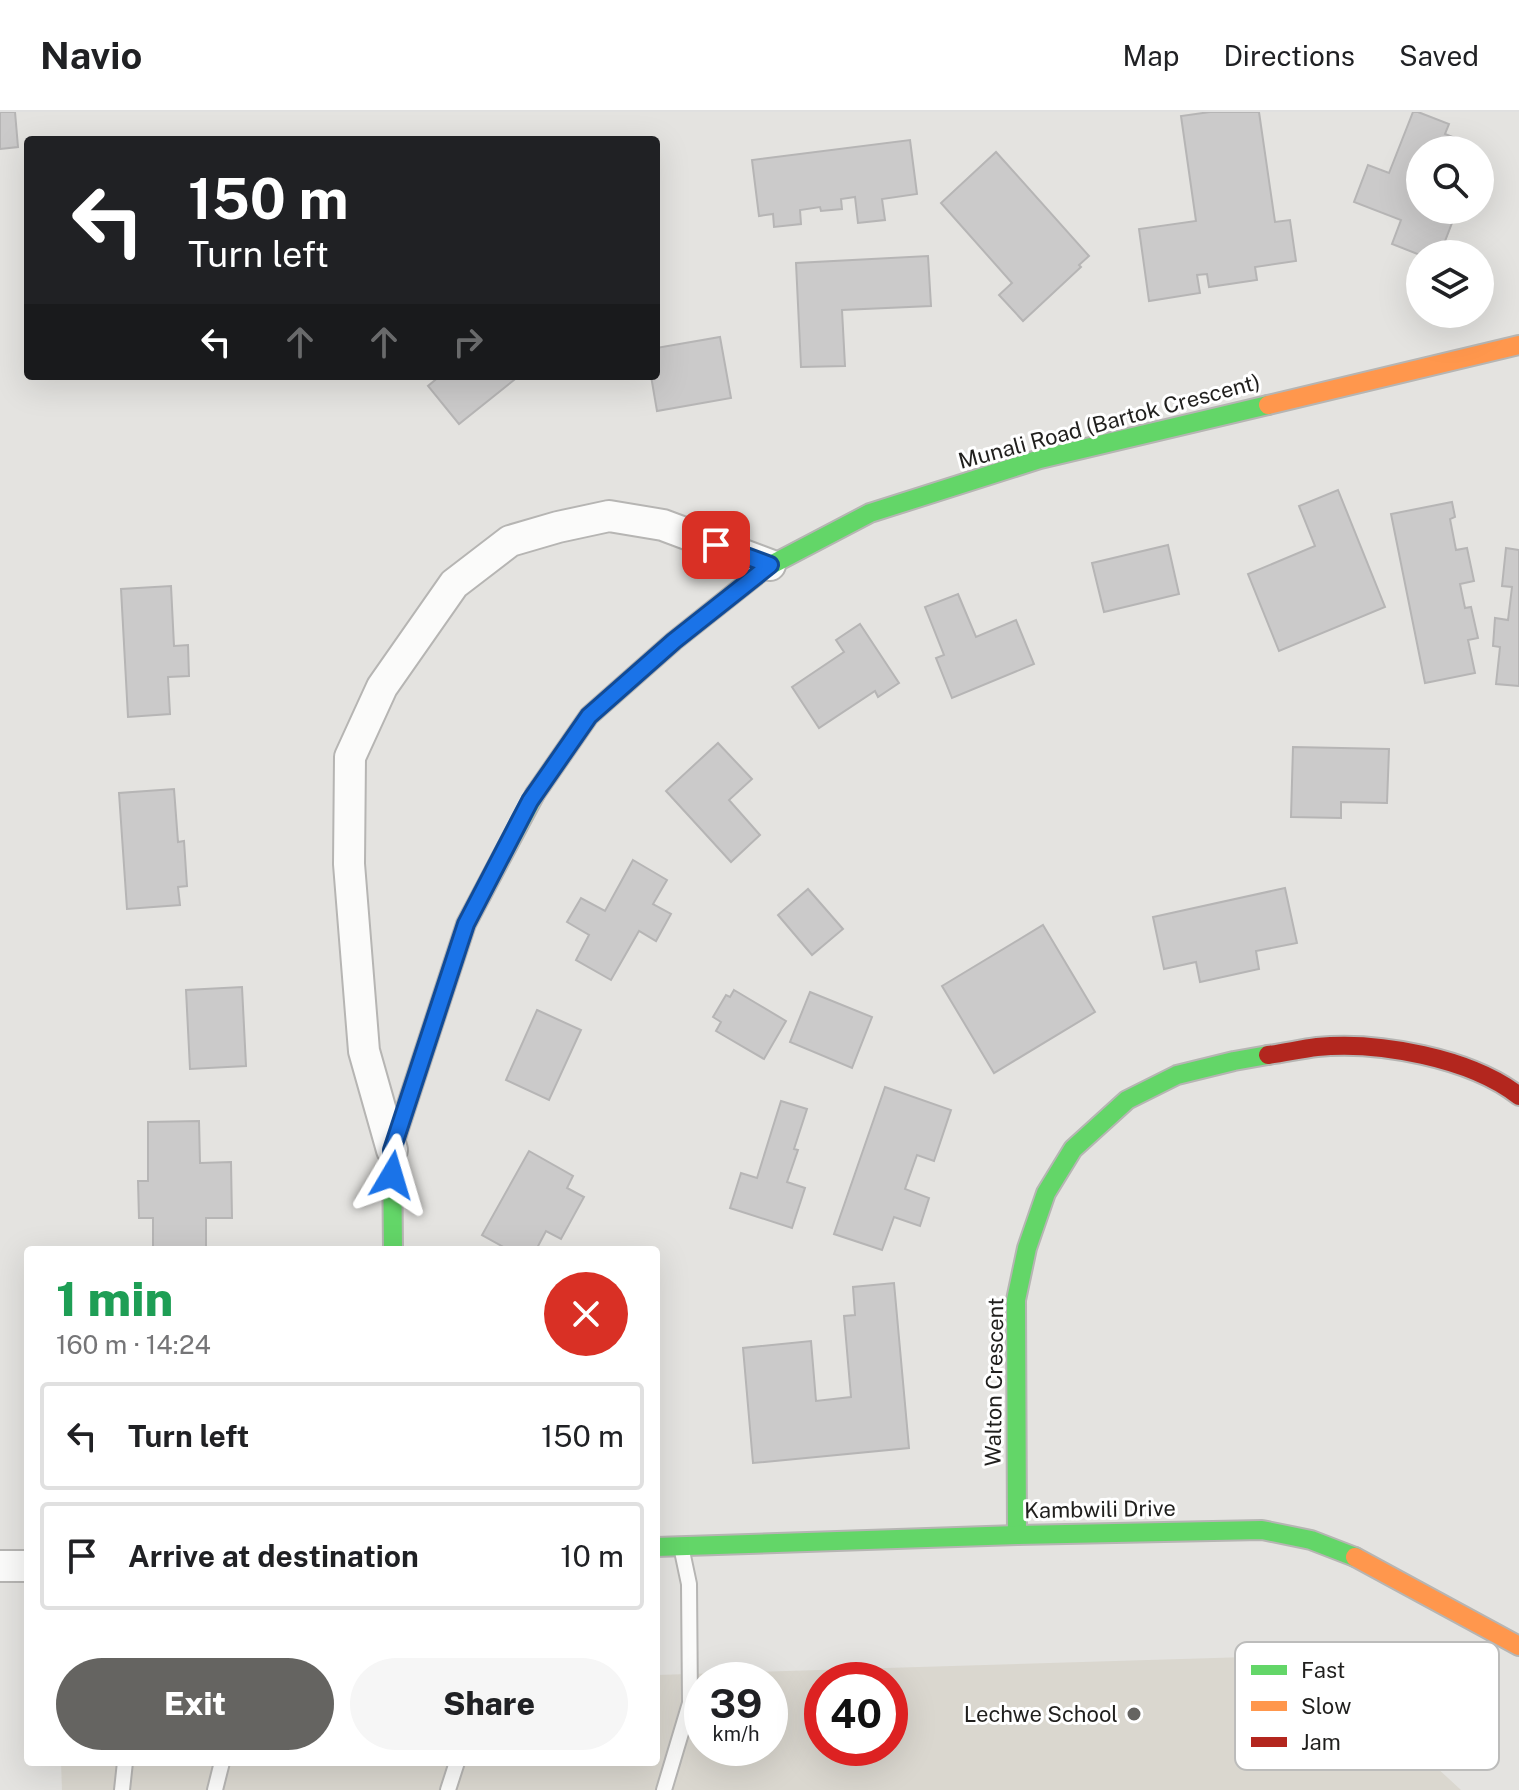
<!DOCTYPE html>
<meta charset="utf-8">
<style>
body{margin:0;font-family:"Public Sans",sans-serif;background:#f6f6f6;color:#202124;height:100vh;display:flex;flex-direction:column;font-size:30px;white-space:nowrap}
*{box-sizing:border-box;margin:0}
p{font-size:26px;color:#757577}
.icon{flex:none;width:44px;height:44px;fill:none;stroke:currentColor;stroke-width:2;stroke-linecap:round;stroke-linejoin:round}
.map{position:relative;flex:1;overflow:hidden}
.details{position:absolute;left:24px;top:1134px;width:636px;height:520px;display:flex;flex-direction:column;background:#fff;border-radius:8px;box-shadow:0 8px 32px #0002}
.details>*{flex:none}
.top-card{position:absolute;left:24px;top:24px;width:636px;height:244px;border-radius:8px;box-shadow:0 8px 32px #0002;background:#202124;color:#fff;overflow:hidden}
.fabs{position:absolute;left:1406px;top:24px;display:grid;gap:16px}
.fabs a{display:grid;place-items:center;width:88px;height:88px;border-radius:50%;background:#fff;box-shadow:0 8px 32px #0002;font-size:40px}
.speed{position:absolute;left:684px;top:1550px;display:flex;gap:16px;font-size:40px;font-weight:700;text-align:center}
.speed>*{display:grid;place-content:center;width:104px;height:104px;border-radius:50%;background:#fff;box-shadow:0 8px 32px #0002;line-height:1}
.speed small{font-size:20px;font-weight:400}
.speed .limit{border:12px solid #d22;background:#fff;color:#111}
.pin{position:absolute;display:grid;place-items:center;width:68px;height:68px;color:#fff;margin:-34px;border-radius:16px;box-shadow:0 4px 12px #0006}
.me{position:absolute;width:88px;margin:-44px;rotate:7deg;stroke-linejoin:round;filter:drop-shadow(0 0 6px #0008)}
.turn{display:flex;align-items:center;gap:28px;height:168px;padding:0 32px;font-size:36px}
.turn .icon{width:104px;height:104px;stroke-width:2.5}
.turn b{display:block;font-size:56px;line-height:68px}
.lanes{display:flex;align-items:center;height:76px;padding:0 32px;background:#0003;justify-content:center;gap:40px;direction:ltr}
.lanes .off{opacity:.35}
.round{display:grid;place-items:center;flex:none;width:84px;height:84px;border-radius:42px;background:#f6f6f6}
.summary{display:flex;align-items:center;justify-content:space-between;height:136px;padding:0 32px}
h1{font-size:48px;font-weight:800;line-height:60px;color:#1e9e55}
.primary-button{display:flex;gap:16px;margin-top:auto;padding:16px 32px}
.primary-button a{flex:1;height:92px;border-radius:48px;background:#656461;color:#fff;font-size:32px;font-weight:800;line-height:92px;text-align:center}
.primary-button a+a{background:#f6f6f6;color:#202124}
ul{padding:0;list-style:none}
li{display:flex;align-items:center;gap:24px;height:108px;margin:0 16px 12px;padding:0 16px;border:4px solid #e0e0e0;border-radius:8px}
li div{flex:1}
li b{display:block;font-size:30px}
li em{font-style:normal}
header{display:flex;align-items:center;gap:48px;box-sizing:border-box;height:112px;padding:0 40px;background:#fff;border-bottom:2px solid #e0e0e0}
header strong{font-size:38px}
nav{display:flex;gap:44px;margin-inline-start:auto;font-size:28px}
.map>svg:first-child{display:block}
.built{fill:#dad7cf;fill-rule:evenodd}
.building{fill:#cbcaca;stroke:#b6b5b5;stroke-width:2}
.lines{fill:none;stroke-linecap:round;stroke-linejoin:round}
.lane-casing{stroke:#b6b5b3;stroke-width:18}
.street-casing{stroke:#b6b5b3;stroke-width:34}
.fast-casing{stroke:#b6b5b3;stroke-width:22}
.slow-casing{stroke:#b6b5b3;stroke-width:22}
.jam-casing{stroke:#b6b5b3;stroke-width:22}
.lane{stroke:#fbfbfa;stroke-width:14}
.street{stroke:#fbfbfa;stroke-width:30}
.fast{stroke:#63d668;stroke-width:18}
.slow{stroke:#ff974d;stroke-width:18}
.jam{stroke:#b3261e;stroke-width:18}
.route-casing{stroke:#114b97;stroke-width:20}
.route{stroke:#1a73e8;stroke-width:14}
.poi-dot{fill:#656461;stroke:#fff;stroke-width:3}
.labels{text-anchor:middle;dominant-baseline:central;stroke-width:6;stroke-linejoin:round;paint-order:stroke}
.street-label{font-size:22px;fill:#201f1d;stroke:#fff}
.poi-label{font-size:22px;fill:#201f1d;stroke:#fff;text-anchor:end}
.key{fill:#fff;stroke:#bcbcbb;stroke-width:2}
.key-label{font-size:22px;fill:#201f1d}
</style>
<header>
<strong>Navio</strong>
<nav><a>Map</a><a>Directions</a><a>Saved</a></nav>
</header>
<div class="map">
<svg width="1519" height="1678" viewBox="0 0 1519 1678">
<rect width="100%" height="100%" fill="#e4e3e0"/>
<path class="built" d="M1315,1543L1461,1678H62L61,1650H656V1563ZM702,1568H770V1636H702ZM822,1568H890V1636H822Z"/>
<g class="building">
<path d="M0,0H15L18,35L0,37Z"/>
<path d="M1210,0H1259L1275,110L1290,108L1296,149L1255,155L1257,168L1209,175L1207,162L1197,163L1200,181L1149,189L1139,117L1196,109L1181,4Z"/>
<path d="M1413,0H1418L1449,12L1445,22L1458,27L1454,38H1420V98H1457L1440,142L1420,143L1392,132L1401,108L1354,90L1368,53L1389,61Z"/>
<path d="M910,28L917,82L882,87L885,108L858,111L855,85L841,87L842,97L821,99L820,95L800,98L801,112L774,115L773,102L759,104L752,48Z"/>
<path d="M996,40L1089,144L1079,153L1081,155L1023,209L999,183L1012,171L941,91Z"/>
<path d="M928,144L931,194L842,198L845,254L801,255L796,151Z"/>
<path d="M720,225L731,286L657,299L651,264H656V236Z"/>
<path d="M440,264H519L459,312L428,274Z"/>
<path d="M1338,378L1385,495L1279,539L1248,462L1315,434L1299,394Z"/>
<path d="M1452,390L1455,405L1450,407L1456,438L1467,436L1474,469L1460,472L1465,496L1471,495L1478,526L1468,528L1475,561L1425,571L1391,402Z"/>
<path d="M1168,433L1179,482L1104,500L1092,451Z"/>
<path d="M1506,436L1519,438V574L1496,572L1500,535L1493,534L1495,506L1508,508L1512,475L1502,474Z"/>
<path d="M171,474L174,534L188,533L189,564L168,565L170,602L128,605L121,477Z"/>
<path d="M958,482L976,525L1016,508L1034,552L952,586L936,546L944,543L925,495Z"/>
<path d="M860,512L899,571L878,585L875,579L819,616L792,575L844,540L836,528Z"/>
<path d="M718,631L752,667L729,688L760,723L731,750L666,679Z"/>
<path d="M1293,635L1389,637L1387,691L1341,690V706L1291,705Z"/>
<path d="M174,677L178,730L184,729L187,774L178,775L180,793L127,797L119,681Z"/>
<path d="M633,748L667,768L653,792L671,802L656,829L639,819L611,868L576,848L589,823L567,810L581,786L605,799Z"/>
<path d="M1285,776L1297,831L1256,839L1259,857L1200,870L1196,850L1164,857L1153,805Z"/>
<path d="M808,777L843,817L812,843L778,803Z"/>
<path d="M1043,813L1095,900L994,961L942,874Z"/>
<path d="M242,875L246,954L190,957L186,878Z"/>
<path d="M734,878L786,909L764,947L716,919L721,910L713,905L726,883L730,885Z"/>
<path d="M810,880L872,905L852,956L790,930Z"/>
<path d="M537,898L581,918L549,988L506,968Z"/>
<path d="M885,975L951,998L934,1049L917,1043L905,1077L929,1086L920,1114L894,1105L882,1138L834,1122Z"/>
<path d="M781,989L807,997L794,1037L798,1038L787,1070L805,1076L792,1116L730,1096L741,1061L757,1066Z"/>
<path d="M199,1009L200,1051L231,1050L232,1106H206V1138H153V1106H139L138,1069H148V1010Z"/>
<path d="M529,1039L573,1064L567,1076L584,1085L561,1127L546,1119L536,1138H509L482,1123Z"/>
<path d="M894,1171L909,1336L753,1351L743,1236L811,1229L816,1289L851,1285L844,1204L855,1203L853,1175Z"/>
</g>
<g class="lines">
<defs>
<g id="lane">
<path d="M122,1678L125,1650"/>
<path d="M215,1678L222,1650"/>
<path d="M448,1678L457,1650"/>
<path d="M664,1678L690,1591L689,1472L682,1439"/>
</g>
<g id="street">
<path d="M392,1038L364,939L349,752L350,645L382,575L454,472L510,429L558,415L609,404L663,413L770,453"/>
<path d="M0,1454H28"/>
</g>
<g id="fast">
<path d="M767,455L870,401L1040,347L1268,293"/>
<path d="M393,1138L392,1038L466,812L535,682"/>
<path d="M1017,1423L1016,1188L1027,1136L1046,1081L1073,1037L1127,988L1177,963L1234,949L1268,943"/>
<path d="M656,1435L1017,1423L1262,1418L1311,1428L1355,1445"/>
</g>
<g id="slow">
<path d="M1268,293L1519,233"/>
<path d="M535,682L589,604L674,529L767,455"/>
<path d="M1355,1445L1519,1534"/>
</g>
<path id="jam" d="M1268,943C1284,941 1301,937 1317,935C1378,929 1471,946 1519,984"/>
</defs>
<use href="#lane" class="lane-casing"/>
<use href="#street" class="street-casing"/>
<use href="#fast" class="fast-casing"/>
<use href="#slow" class="slow-casing"/>
<use href="#jam" class="jam-casing"/>
<use href="#lane" class="lane"/>
<use href="#street" class="street"/>
<use href="#fast" class="fast"/>
<use href="#slow" class="slow"/>
<use href="#jam" class="jam"/>
</g>
<g class="lines">
<defs>
<path id="route" d="M392,1063V1038L466,812L530,689L589,604L674,529L770,453L716,433"/>
</defs>
<use href="#route" class="route-casing"/>
<use href="#route" class="route"/>
</g>
<circle class="poi-dot" cx="1134" cy="1602" r="8"/>
<g class="labels">
<g class="street-label">
<text transform="translate(1109 309) rotate(-15)">Munali Road (Bartok Crescent)</text>
<text transform="translate(994 1270) rotate(-89)">Walton Crescent</text>
<text transform="translate(1100 1397) rotate(-1)">Kambwili Drive</text>
</g>
<g class="poi-label">
<text x="1118" y="1602">Lechwe School</text>
</g>
</g>
<rect x="1235" y="1530" width="264" height="128" rx="12" class="key"/>
<rect x="1251" y="1553" width="36" height="10" fill="#63d668"/>
<rect x="1251" y="1589" width="36" height="10" fill="#ff974d"/>
<rect x="1251" y="1625" width="36" height="10" fill="#b3261e"/>
<g class="key-label">
<text x="1301" y="1566">Fast</text>
<text x="1301" y="1602">Slow</text>
<text x="1301" y="1638">Jam</text>
</g>
</svg>
<div class="fabs">
<a><svg class="icon" aria-label="search" viewBox="0 0 24 24"><circle cx="10" cy="10" r="6"/><path d="M15 15l6 6"/></svg></a>
<a><svg class="icon" aria-label="layers" viewBox="0 0 24 24"><path d="M12 4l9 5-9 5-9-5zM3 14l9 5 9-5"/></svg></a>
</div>
<div class="speed"><div>39<small>km/h</small></div><div class="limit">40</div></div>
<div class="pin" style="left:716px;top:433px;background:#d93025"><svg class="icon" aria-label="arrive" viewBox="0 0 24 24"><path d="M6 21V4h12l-3 4 3 4H6"/></svg></div>
<svg class="me" style="left:392px;top:1063px" viewBox="-20 -20 40 40"><path d="M0-17L14 15 0 8-14 15z" fill="#1a73e8" stroke="#fff" stroke-width="4"/></svg>
<div class="top-card">
<div class="turn"><svg class="icon" aria-label="left" viewBox="0 0 24 24"><path d="M17 20v-9H6M10 6l-5 5 5 5"/></svg><div><b>150 m</b>Turn left</div></div>
<div class="lanes"><svg class="icon" aria-label="left" viewBox="0 0 24 24"><path d="M17 20v-9H6M10 6l-5 5 5 5"/></svg><svg class="icon off" aria-label="ahead" viewBox="0 0 24 24"><path d="M12 20V5M6 11l6-6 6 6"/></svg><svg class="icon off" aria-label="ahead" viewBox="0 0 24 24"><path d="M12 20V5M6 11l6-6 6 6"/></svg><svg class="icon off" aria-label="right" viewBox="0 0 24 24"><path d="M7 20v-9h11M14 6l5 5-5 5"/></svg></div>
</div>
<section class="details">
<div class="summary"><div><h1>1 min</h1><p>160 m · 14:24</p></div><a class="round" style="background:#d93025;color:#fff"><svg class="icon" aria-label="close" viewBox="0 0 24 24"><path d="M6 6l12 12M18 6L6 18"/></svg></a></div>
<ul>
<li><svg class="icon" aria-label="left" viewBox="0 0 24 24"><path d="M17 20v-9H6M10 6l-5 5 5 5"/></svg><div><b>Turn left</b></div><em>150 m</em></li>
<li><svg class="icon" aria-label="arrive" viewBox="0 0 24 24"><path d="M6 21V4h12l-3 4 3 4H6"/></svg><div><b>Arrive at destination</b></div><em>10 m</em></li>
</ul>
<div class="primary-button"><a>Exit</a><a>Share</a></div>
</section>
</div>
